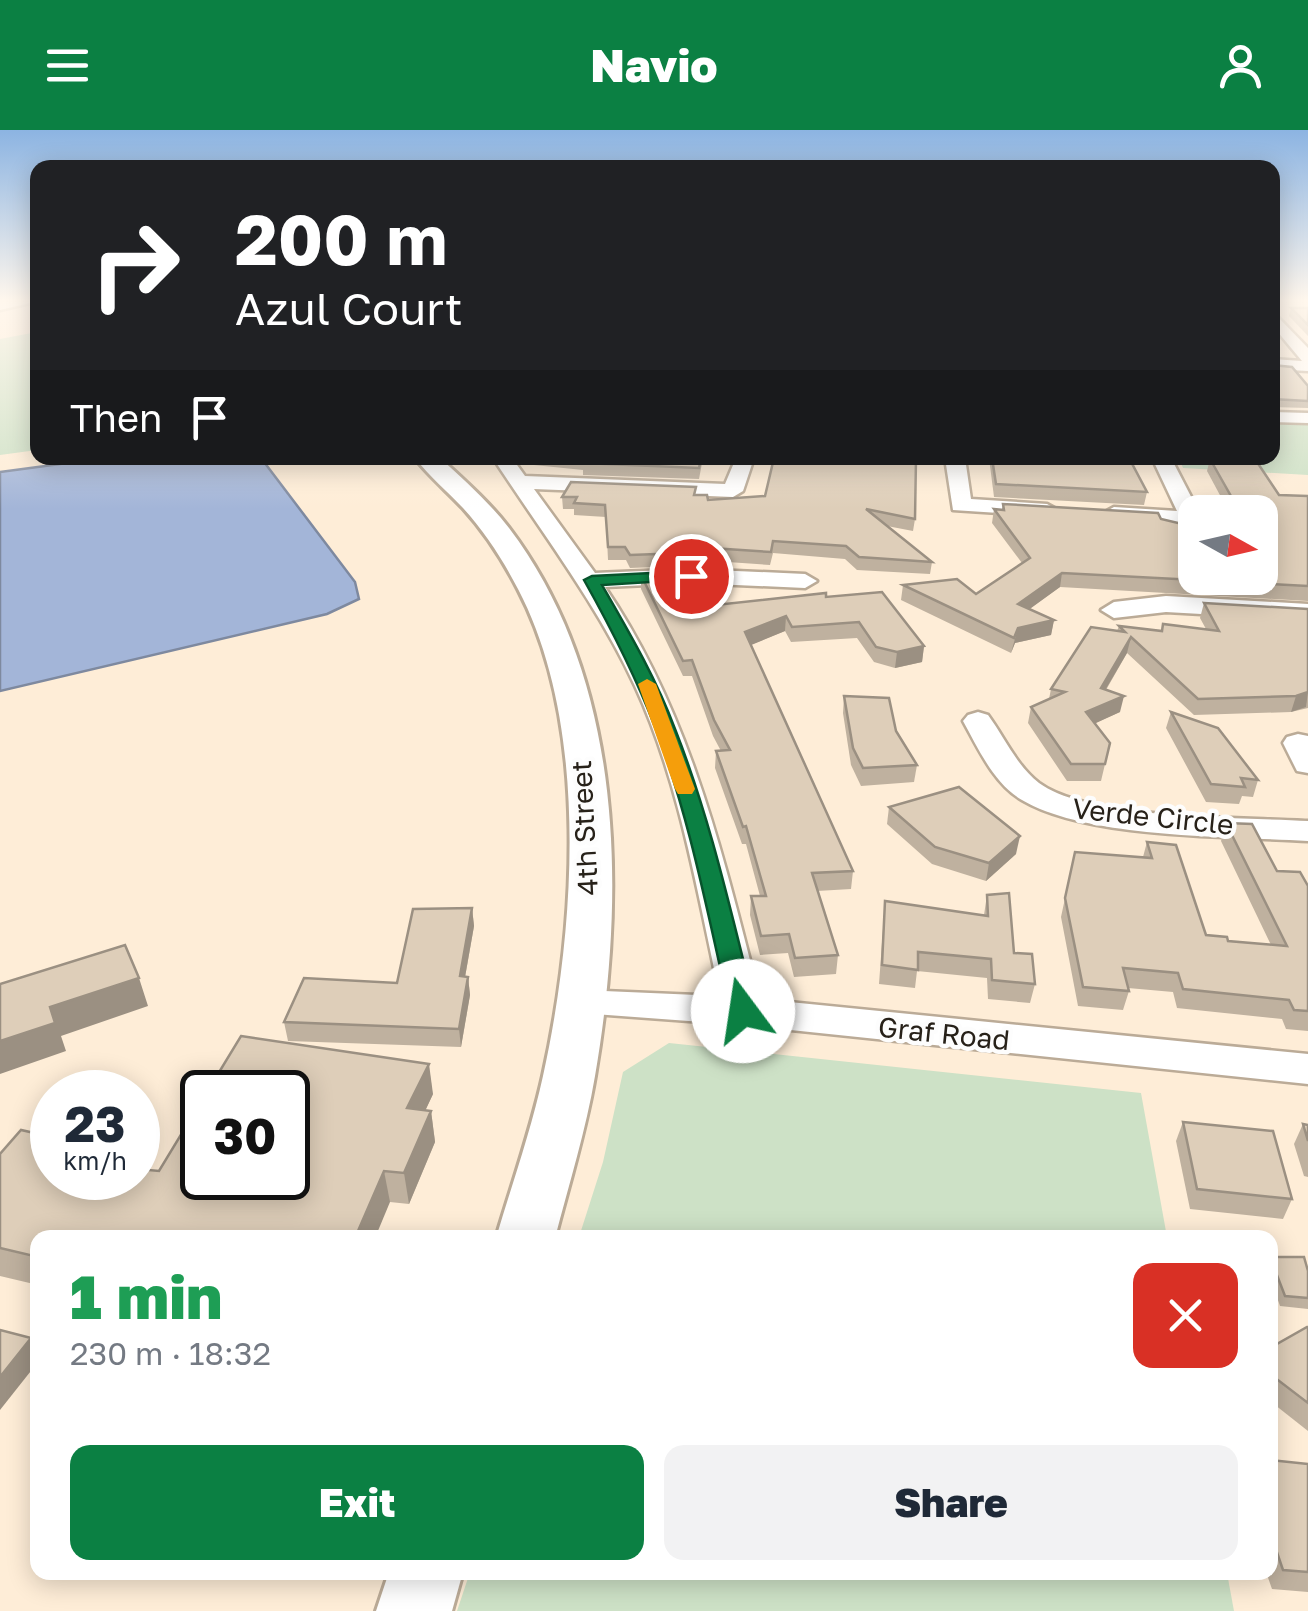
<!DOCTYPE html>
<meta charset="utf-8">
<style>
body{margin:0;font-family:"Golos Text",sans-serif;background:#f2f2f3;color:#1f2937;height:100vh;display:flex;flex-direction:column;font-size:38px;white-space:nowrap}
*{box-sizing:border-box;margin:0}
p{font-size:32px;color:#747a83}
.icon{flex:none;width:55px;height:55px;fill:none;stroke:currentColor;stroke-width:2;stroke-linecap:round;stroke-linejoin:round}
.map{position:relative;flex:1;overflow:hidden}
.side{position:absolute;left:30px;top:1100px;width:1248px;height:350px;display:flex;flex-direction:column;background:#fff;border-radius:20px;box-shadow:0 5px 25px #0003}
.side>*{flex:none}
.guide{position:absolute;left:30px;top:30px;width:1250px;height:305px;border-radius:20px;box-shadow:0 5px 25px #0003;background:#202124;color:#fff;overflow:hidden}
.needle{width:65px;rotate:98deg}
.fabs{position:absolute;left:1178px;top:365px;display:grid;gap:20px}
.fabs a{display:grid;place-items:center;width:100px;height:100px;border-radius:20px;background:#fff;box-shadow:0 5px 25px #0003;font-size:50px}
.speed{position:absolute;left:30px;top:940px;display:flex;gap:20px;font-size:50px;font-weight:700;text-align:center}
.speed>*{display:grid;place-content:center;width:130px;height:130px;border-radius:50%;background:#fff;box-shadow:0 5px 25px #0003;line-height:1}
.speed small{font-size:25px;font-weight:400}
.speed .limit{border:5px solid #111;border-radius:15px;background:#fff;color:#111}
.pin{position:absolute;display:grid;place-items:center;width:85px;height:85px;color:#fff;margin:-42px;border:5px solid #fff;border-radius:50%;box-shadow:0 2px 10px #0007}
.me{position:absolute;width:110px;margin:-55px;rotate:346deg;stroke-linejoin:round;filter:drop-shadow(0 0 8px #0008)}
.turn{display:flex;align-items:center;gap:35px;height:210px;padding:0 40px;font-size:45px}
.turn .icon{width:130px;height:130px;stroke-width:2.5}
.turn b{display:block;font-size:70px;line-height:85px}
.then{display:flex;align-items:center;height:95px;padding:0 40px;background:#0003;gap:20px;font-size:38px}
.round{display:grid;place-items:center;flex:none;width:105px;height:105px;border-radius:20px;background:#f2f2f3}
.headline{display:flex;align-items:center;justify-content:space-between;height:170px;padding:0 40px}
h1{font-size:60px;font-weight:800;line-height:75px;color:#1e9e55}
.primary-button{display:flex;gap:20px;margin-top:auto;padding:20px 40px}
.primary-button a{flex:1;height:115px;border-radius:20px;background:#0b8043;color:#fff;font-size:40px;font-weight:800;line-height:115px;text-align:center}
.primary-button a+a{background:#f2f2f3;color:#1f2937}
header{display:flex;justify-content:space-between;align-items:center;height:130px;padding:0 40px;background:#0b8043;color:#fff;font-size:45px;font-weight:800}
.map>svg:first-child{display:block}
.green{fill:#cde1c6}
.water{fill:#a3b5d8;stroke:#7e899f;stroke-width:2.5}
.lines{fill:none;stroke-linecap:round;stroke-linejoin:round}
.minor-casing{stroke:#bbab97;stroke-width:5}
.major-casing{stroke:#bbab97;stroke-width:6}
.minor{fill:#fff;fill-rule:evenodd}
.major{fill:#fff;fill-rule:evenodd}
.wall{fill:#bfb19f}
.shaded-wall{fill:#9b9082}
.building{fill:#deceb9;stroke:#9b9082;stroke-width:2.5}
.route{fill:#0b8043;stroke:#07532c;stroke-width:2.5}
.slow{fill:#f59e0b}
.labels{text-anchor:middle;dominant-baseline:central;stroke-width:9;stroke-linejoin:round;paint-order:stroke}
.street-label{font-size:28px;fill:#272119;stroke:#fdfdfd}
</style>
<header><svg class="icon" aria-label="menu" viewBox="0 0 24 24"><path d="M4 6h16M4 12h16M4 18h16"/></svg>Navio<svg class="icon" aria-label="person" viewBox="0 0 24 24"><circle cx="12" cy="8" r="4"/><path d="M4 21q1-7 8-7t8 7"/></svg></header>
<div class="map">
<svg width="1308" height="1481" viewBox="0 0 1308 1481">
<rect width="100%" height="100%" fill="#feedd7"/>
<g class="green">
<path d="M37,202V320L0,325V209Z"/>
<path d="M1273,292L1308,294V345L1183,338L1179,328H1272Z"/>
<path d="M669,913L1141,963L1167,1107H579L603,1032L623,942Z"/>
<path d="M470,1442L1227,1443L1234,1481H457Z"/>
</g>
<path class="water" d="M105,328H261L355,452L359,469L327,484L0,561V342Z"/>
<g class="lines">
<defs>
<g id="minor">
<path d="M0,172H34L0,180Z"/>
<path d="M1272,181L1308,218V241L1272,239V229L1302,231L1272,195Z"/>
<path d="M1272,282L1308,283V293L1272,292Z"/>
<path d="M493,328H512L525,346L725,354L736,328H754L743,361L733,367L534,359L595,443L691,439L805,444L817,451L805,458L691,453L605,457C690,582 723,725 760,869L1308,924V954L743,895L567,882L561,873L567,864L581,860L720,866C697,762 680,653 635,556C597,474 542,403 493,328Z"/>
<path d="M945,328H965L971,369L1047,374L1058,380L1047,386L953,380Z"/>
<path d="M1152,328H1171L1199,382H1195V394L1114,389L1103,383L1114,377L1177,381Z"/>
<path d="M1166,466L1308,474V490L1166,482L1114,488L1101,480L1114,472Z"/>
<path d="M978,582L988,585C1005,608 1016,635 1039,653C1089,690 1243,687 1308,691V711C1230,706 1088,709 1022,670C994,654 978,618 963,591L968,585Z"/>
<path d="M1298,604L1308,606V643L1297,641L1283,613L1287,607Z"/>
</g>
<g id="major">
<path d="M415,328H440C464,350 489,372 509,398C625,551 626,765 595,946C586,1000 569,1054 555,1108H496C512,1054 531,1001 543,946C575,801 590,596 518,459C503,430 485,402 463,378C447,361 429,346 415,328Z"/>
<path d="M389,1442H463L452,1481H376Z"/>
</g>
</defs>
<use href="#minor" class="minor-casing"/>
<use href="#major" class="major-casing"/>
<use href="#minor" class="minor"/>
<use href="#major" class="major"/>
</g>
<g class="wall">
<path d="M1291,178H1308V206L1289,186Z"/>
<path d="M1272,235L1308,256V278L1272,277Z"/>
<path d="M534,328H703L699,349L583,345V340L534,335Z"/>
<path d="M774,328L915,389L913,401L887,396L932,432L930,444L857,440L845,429L773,423L770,435L684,429V436L630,438L626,430H608L606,387L574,385V379H563L562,367L696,365L708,370L765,366Z"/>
<path d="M989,328H1129L1147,362L1144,375L994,367Z"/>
<path d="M1210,329L1279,365L1308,366V471L1060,457L1029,479L1054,490L1051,505L1015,513L1011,523L901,470L903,455L976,464L1022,433L992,393L994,379L1002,380L1003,374L1161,389L1260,448V382H1229L1207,341Z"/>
<path d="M641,445L716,475L826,467L924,516L922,532L895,538L874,532L857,508L791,512L785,501L750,515L853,741L851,759L817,761L838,825L836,844L794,847L788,823L760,825L750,785L751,766H760L746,714H742L715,638L716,621H721L713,606L692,546H683L641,459Z"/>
<path d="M1204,473L1308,479V578L1291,582L1194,585L1127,523L1106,560L1120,582L1095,593L1110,613L1101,651H1067L1028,593L1031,577L1049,569L1051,559L1117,501L1119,496L1162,501L1206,499L1200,488Z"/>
<path d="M844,566L896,601L917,635L914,652L861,656L851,635L843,583Z"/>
<path d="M1171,582L1258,650L1253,667L1242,666L1239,674L1206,672L1166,598Z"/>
<path d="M889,677L1016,724L986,751L932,734L887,694Z"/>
<path d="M1226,693L1277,741L1308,756V901L1286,899L1282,889L1177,878L1173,862L1128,858L1129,861L1123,880L1078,876L1061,787L1075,722L1143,727L1147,712L1206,805L1228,811L1271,815L1221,711Z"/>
<path d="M987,765L1014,823L1035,854L1030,873L988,869L987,848L917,841L915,858L879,854L885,771L984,785Z"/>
<path d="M472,778L474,796L465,847H468L470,865L461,917L288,911L284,892L397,853Z"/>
<path d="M433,964L425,981H431L435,1012L409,1074L390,1072L38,1108V1155L0,1146V1024L52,1048L159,1041Z"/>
<path d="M1183,992L1292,1069L1283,1089L1190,1079L1176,1011Z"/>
<path d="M1303,994L1308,995V1047L1304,1046L1294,1014Z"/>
<path d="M1270,1127L1308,1141V1179L1280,1176L1270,1147Z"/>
<path d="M1308,1197V1301L1270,1271V1218Z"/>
<path d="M1270,1330L1308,1334V1462L1272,1459L1266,1442H1270Z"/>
</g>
<g class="shaded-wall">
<path d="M1062,443L1060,457L1016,489L1018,474Z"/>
<path d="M786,486L785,501L744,518L745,502Z"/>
<path d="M1054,490L1051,505L1015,513L1011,523L1018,498Z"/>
<path d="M1131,507L1127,523L1097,574L1101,558Z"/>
<path d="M924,516L922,532L895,538L897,522Z"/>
<path d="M1308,562L1306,577L1291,582L1296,566Z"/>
<path d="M1124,566L1120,582L1083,599L1086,582Z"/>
<path d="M1020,706L1016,724L986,751L989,733Z"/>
<path d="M472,778L474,796L462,864L460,846Z"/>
<path d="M468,847L470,865L461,917L459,899Z"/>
<path d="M139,848L148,876L61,906L66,921L0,944V911L50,877Z"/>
<path d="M429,934L433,964L412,1009L407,978Z"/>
<path d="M431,981L435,1012L409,1074L404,1043Z"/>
<path d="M384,1041L390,1072L375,1108H355Z"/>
<path d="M31,1208L38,1222V1232L0,1280V1247Z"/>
</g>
<g class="building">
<path d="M1291,178H1308V195Z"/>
<path d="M1272,235L1292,237L1308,256V271L1272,269Z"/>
<path d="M575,328H701L699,338L583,333V328Z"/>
<path d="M774,328H916L915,389L866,379L932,432L859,427L846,416L773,411L771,422L680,416L684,423L630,425L625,417H608L605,375L574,373L577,367H562L571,352L696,357L694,365H707L708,370L765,366Z"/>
<path d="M992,328H1129L1147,362L996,354Z"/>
<path d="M1210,329L1257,332L1279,365L1308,366V456L1062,443L1018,474L1054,490L1018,498L1014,508L903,455L957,449L976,464L1030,428L994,379L1004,380L1003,374L1158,383L1161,389L1195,397V448H1260V382H1240Z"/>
<path d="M697,443L716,475L826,463V467L882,462L924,516L897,522L876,517L859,492L792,497L786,486L745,502L853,741L812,743L838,825L795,828L789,804L761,806L751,766H766L746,696L743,697L716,621L730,620L714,590L692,530L683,531L641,445Z"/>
<path d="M1204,473L1308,479V562L1296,566L1198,569L1131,507L1101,558L1124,566L1086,582L1110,613L1105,634H1071L1031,577L1065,562L1051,559L1091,497L1125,502L1119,496L1162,501L1163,494L1219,501Z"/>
<path d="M844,566L889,568L896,601L917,635L863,638L853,618Z"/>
<path d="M1171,582L1218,598L1258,650L1241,648L1245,657L1211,654Z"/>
<path d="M959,657L1020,706L989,733L935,717L889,677Z"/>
<path d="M1226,693L1252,694L1277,741L1300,742L1308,756V881L1294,880L1289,870L1183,859L1178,843L1123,838L1129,861L1083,857L1065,768L1075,722L1152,728L1147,712L1176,715L1206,805L1227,807L1228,811L1287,816Z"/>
<path d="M1009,763L1014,823L1032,824L1035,854L992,850L991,829L918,822V840L882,835L885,771L988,786L987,765Z"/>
<path d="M472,778L460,846L468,847L459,899L284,892L304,848L397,853L413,779Z"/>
<path d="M125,815L139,848L50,877L55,893L0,911V854Z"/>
<path d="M241,906L429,934L407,978L431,981L404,1043L384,1041L355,1108H38V1127L0,1118V1024L21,1000L52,1007V1019L46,1027L52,1028V1048H138V1039L159,1041L202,970V1048H288V962H207Z"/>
<path d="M1183,992L1273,1001L1292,1069L1197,1059Z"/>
<path d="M1303,994L1308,995V1011Z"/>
<path d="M1270,1127H1304L1308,1141V1168L1285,1166Z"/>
<path d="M1307,1197H1308V1273L1270,1244V1218Z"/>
<path d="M0,1200L31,1208L0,1247Z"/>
<path d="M1270,1330L1308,1334V1442L1283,1440L1270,1402Z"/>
</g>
<linearGradient id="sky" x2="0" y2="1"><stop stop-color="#8cb4e2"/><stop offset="0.45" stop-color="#fff7ed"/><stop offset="1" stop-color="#fff7ed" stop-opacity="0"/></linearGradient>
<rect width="1308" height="379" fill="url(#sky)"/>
<path class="route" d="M691,441L699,446L697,449L602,455C629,502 656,548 675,599C711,690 732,787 756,881L753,888H734L730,881C708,786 690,688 655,597C635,545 611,498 584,450L592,446Z"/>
<path class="slow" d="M647,549L656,554L695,659L692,664H678L675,659L638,554Z"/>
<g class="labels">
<g class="street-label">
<text transform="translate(1153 686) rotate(6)">Verde Circle</text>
<text transform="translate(584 698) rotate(-93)">4th Street</text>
<text transform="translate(944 903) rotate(6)">Graf Road</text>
</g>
</g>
</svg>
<div class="fabs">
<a><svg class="needle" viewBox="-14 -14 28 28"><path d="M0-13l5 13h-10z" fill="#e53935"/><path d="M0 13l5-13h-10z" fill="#747a83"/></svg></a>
</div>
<div class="speed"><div>23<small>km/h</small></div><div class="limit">30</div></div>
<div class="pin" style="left:691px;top:446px;background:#d93025"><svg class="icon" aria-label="arrive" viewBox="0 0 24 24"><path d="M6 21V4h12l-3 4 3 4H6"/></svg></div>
<svg class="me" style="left:743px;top:881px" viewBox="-20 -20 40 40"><circle r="19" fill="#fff"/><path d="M0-13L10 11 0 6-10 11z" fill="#0b8043"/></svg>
<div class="guide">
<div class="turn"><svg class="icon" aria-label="right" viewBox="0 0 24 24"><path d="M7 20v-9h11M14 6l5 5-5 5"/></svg><div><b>200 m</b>Azul Court</div></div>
<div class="then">Then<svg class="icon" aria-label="arrive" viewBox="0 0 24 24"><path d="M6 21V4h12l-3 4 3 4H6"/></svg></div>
</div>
<section class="side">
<div class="headline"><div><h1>1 min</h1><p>230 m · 18:32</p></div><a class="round" style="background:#d93025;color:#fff"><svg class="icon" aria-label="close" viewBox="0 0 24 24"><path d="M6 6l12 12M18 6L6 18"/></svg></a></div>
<div class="primary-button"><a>Exit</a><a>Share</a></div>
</section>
</div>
